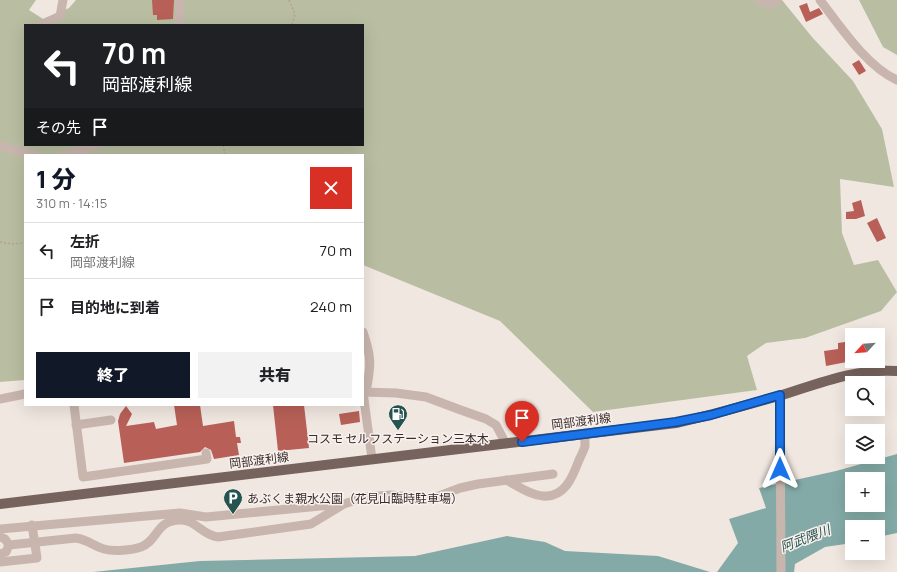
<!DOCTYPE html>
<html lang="ja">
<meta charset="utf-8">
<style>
body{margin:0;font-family:Manrope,"Noto Sans JP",sans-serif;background:#f2f2f2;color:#202124;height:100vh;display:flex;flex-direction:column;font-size:15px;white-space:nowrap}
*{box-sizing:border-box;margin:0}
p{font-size:13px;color:#757577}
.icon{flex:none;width:22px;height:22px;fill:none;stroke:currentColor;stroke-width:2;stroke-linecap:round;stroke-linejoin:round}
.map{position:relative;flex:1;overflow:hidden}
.side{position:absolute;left:24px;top:154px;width:340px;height:252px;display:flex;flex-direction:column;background:#fff;border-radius:0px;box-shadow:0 4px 16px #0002}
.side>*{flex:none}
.banner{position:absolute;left:24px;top:24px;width:340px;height:122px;border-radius:0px;box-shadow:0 4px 16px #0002;background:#202124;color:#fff;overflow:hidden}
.needle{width:26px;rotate:244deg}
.buttons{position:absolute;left:845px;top:328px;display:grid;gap:8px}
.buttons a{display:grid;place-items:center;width:40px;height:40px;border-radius:0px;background:#fff;box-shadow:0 4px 16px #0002;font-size:20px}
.pin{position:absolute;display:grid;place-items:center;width:34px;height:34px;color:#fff;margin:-41px -17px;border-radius:50% 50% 50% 0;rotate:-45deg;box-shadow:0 0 4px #0007}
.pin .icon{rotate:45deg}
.me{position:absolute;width:44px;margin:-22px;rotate:0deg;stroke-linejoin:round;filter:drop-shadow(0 0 3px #0008)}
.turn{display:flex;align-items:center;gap:14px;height:84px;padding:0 12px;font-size:18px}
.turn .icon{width:52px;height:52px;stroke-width:2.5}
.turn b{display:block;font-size:28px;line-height:34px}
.then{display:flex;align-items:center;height:38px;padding:0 12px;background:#0003;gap:8px;font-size:15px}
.round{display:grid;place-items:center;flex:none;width:42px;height:42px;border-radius:0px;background:#f2f2f2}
.summary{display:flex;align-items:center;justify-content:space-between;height:68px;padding:0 12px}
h1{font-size:24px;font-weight:800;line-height:30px;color:#111827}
.button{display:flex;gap:8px;margin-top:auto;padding:8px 12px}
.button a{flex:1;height:46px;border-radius:0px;background:#111827;color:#fff;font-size:16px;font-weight:800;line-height:46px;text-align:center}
.button a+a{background:#f2f2f2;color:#202124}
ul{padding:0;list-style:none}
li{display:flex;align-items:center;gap:12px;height:56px;padding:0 12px;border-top:1px solid #e0e0e0}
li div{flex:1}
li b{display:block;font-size:15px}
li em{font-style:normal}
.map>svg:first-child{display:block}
.green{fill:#b9bea2;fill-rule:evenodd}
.water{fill:#83aaa6;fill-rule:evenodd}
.building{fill:#b86057}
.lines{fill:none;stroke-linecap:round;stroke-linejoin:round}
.path{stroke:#b3a098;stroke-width:1.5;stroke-dasharray:2 2;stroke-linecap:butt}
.minor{stroke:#c8b6ae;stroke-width:9}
.major{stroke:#77635e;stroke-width:10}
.route-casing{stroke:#114b97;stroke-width:10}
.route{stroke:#1a73e8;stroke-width:7}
.labels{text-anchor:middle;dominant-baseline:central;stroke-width:3;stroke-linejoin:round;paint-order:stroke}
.street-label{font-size:12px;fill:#372d2b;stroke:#f9f1ed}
.poi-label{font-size:12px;fill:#372d2b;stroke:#f9f1ed}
.water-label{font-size:13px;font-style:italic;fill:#255450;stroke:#f9f1ed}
</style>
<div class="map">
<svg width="897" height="572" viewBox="0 0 897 572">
<rect width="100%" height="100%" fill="#f1e7e1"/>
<g class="green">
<path d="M0,0H36L29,10L43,19L69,8L76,0H782L812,37L853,81L882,129L894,187L840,179L842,233L854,265L878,260L897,292L881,311L805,338L766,343L747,356L757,390L593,412L500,321L363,265V155H25V380L0,382ZM25,25H363V145H25Z"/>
<path d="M859,0H897V55L883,47Z"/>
</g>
<g class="water">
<path d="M897,454V533L878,537V527H852V543L825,547L795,564L794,572H717L738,543L729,519L766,508L759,488L836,471ZM852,479H878V505H852Z"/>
<path d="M507,536L545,542L565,551L658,556L710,572H93L200,561L415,556Z"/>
</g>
<g class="building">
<path d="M152,0H174L173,19L157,20V15H153Z"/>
<path d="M807,3L810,12L819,8L823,14L806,22L799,6Z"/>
<path d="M859,60L866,71L859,75L852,64Z"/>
<path d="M861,200L865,216L856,219H846V212L854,211L852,203Z"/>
<path d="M877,218L886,238L877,242L867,223Z"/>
<path d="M852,341V361L826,366L824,351L838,349V343Z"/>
<path d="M174,405H200L203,426L234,421L236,437H240L241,443H237L239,455L214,459L211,450L205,447L200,452L124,463L118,421L120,414L126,406L132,414L126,426L154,422L156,429L177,425Z"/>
<path d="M273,405H304L309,448L278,451Z"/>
<path d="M359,411L360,422L341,425L339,414Z"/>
</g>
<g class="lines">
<g class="path">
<path d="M289,0L295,14L292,25"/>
<path d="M223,145L225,155"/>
<path d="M0,242L12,244L25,243"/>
</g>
<g class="minor">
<path d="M759,0C765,4 772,7 777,0"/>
<path d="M820,0C840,26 867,67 897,80"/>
<path d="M41,25L60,16L63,0"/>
<path d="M179,25L180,0"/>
<path d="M0,146L35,155"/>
<path d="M64,155L77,152L97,145"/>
<path d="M363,332C372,358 371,365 366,392"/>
<path d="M363,392L396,393L426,397L458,409L486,419L496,425L506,444"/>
<path d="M363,392L372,459"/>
<path d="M780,395L781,572"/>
<path d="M0,399L25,394"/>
<path d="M74,405L83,477L207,459L206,453"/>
<path d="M76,425L111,420"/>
<path d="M506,480C518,486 530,495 543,496C565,498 573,476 579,460C581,456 584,450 585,446C585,442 585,437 584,433"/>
<path d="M0,529L180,513L206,517L341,504"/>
<path d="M0,537L5,539L9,545L6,552L0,554"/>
<path d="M9,545L76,538C89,540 93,546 104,549C114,552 132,550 141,547C158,541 156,520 180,520C195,519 202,535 218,537L311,524L344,504L365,497L391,495L431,499L460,488L478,484L553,474"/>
<path d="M0,562L37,558L32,525"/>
</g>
<path class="major" d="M0,504L676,423C712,415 747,405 782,395C820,383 857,368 897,371"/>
</g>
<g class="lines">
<defs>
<path id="route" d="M522,442L676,422L711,415L780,395V469"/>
</defs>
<use href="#route" class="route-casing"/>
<use href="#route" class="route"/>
</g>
<defs>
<symbol id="fuel-pin" viewBox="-11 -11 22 30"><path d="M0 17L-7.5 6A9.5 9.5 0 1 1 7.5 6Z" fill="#255450" stroke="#f9f1ed"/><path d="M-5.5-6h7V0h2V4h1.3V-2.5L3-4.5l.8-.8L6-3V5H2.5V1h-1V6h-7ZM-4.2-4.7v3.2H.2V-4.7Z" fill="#fff"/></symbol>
<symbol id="parking-pin" viewBox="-11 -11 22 30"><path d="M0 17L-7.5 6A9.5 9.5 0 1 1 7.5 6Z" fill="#255450" stroke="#f9f1ed"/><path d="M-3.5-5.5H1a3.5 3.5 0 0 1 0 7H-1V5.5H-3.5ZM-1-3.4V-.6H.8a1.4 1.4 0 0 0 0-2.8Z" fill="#fff"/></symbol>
</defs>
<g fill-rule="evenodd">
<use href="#fuel-pin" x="387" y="403" width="22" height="30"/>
<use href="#parking-pin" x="222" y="487" width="22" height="30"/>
</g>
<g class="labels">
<g class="street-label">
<text transform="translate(581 421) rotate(-7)">岡部渡利線</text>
<text transform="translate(259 460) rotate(-7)">岡部渡利線</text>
</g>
<g class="poi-label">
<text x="398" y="438">コスモ セルフステーション三本木</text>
<text x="247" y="498" text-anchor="start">あぶくま親水公園（花見山臨時駐車場）</text>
</g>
<g class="water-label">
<text transform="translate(805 538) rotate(-21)">阿武隈川</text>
</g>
</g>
</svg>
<div class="buttons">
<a><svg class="needle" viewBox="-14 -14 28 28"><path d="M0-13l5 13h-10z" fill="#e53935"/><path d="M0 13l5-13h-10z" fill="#757577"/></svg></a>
<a><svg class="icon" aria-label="search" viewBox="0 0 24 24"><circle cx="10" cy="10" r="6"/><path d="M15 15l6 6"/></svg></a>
<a><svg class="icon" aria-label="layers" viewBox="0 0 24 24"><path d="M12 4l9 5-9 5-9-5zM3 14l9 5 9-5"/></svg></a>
<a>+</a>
<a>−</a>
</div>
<div class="pin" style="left:522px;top:442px;background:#d93025"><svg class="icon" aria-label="arrive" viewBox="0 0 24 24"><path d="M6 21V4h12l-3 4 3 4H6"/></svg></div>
<svg class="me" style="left:780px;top:469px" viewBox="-20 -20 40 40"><path d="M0-17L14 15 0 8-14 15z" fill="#1a73e8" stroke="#fff" stroke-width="4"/></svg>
<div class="banner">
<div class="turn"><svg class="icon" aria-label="left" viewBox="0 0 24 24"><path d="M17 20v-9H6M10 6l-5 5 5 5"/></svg><div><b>70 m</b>岡部渡利線</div></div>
<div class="then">その先<svg class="icon" aria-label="arrive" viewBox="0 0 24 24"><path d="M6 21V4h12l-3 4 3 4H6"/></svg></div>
</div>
<section class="side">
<div class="summary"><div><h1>1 分</h1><p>310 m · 14:15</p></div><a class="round" style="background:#d93025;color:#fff"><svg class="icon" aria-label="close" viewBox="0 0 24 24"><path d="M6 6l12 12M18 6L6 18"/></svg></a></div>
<ul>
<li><svg class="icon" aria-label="left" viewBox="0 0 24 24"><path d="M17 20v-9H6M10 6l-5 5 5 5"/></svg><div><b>左折</b><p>岡部渡利線</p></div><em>70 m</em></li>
<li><svg class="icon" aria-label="arrive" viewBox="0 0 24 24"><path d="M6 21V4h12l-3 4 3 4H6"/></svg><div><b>目的地に到着</b></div><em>240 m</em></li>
</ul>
<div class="button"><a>終了</a><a>共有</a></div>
</section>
</div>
